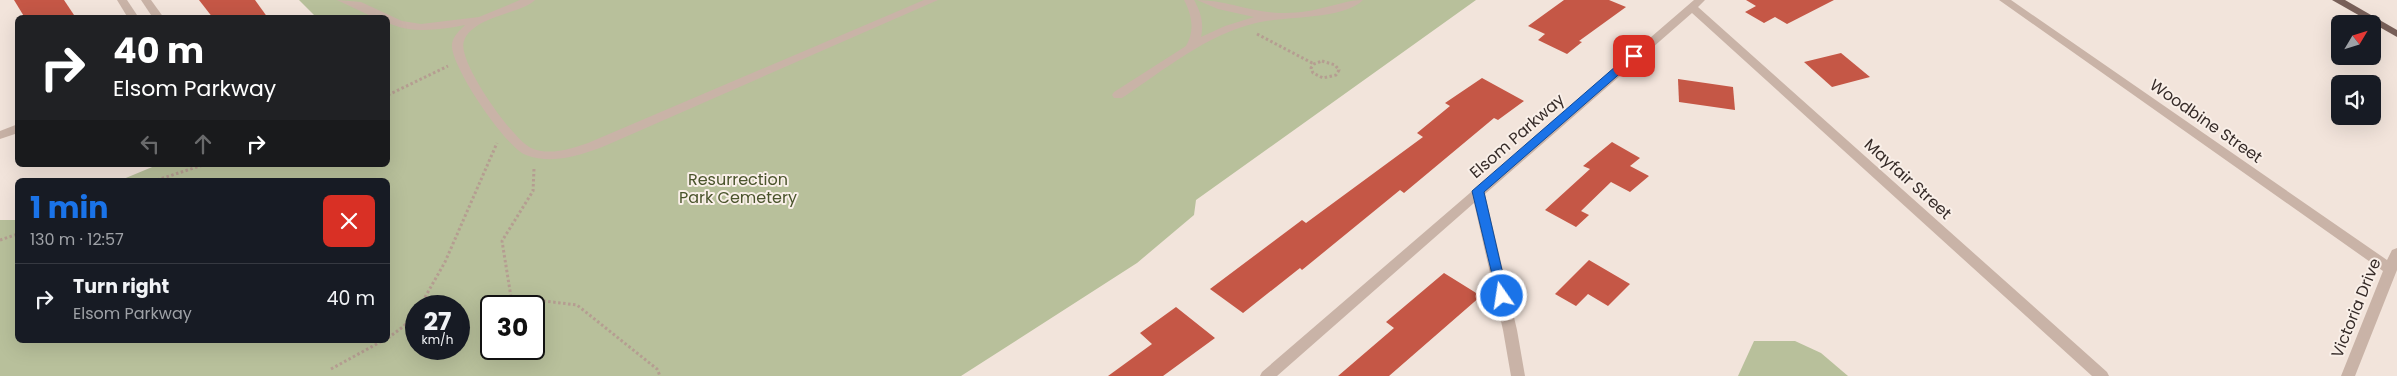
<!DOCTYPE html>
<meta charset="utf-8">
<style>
body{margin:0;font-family:Poppins,sans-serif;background:#20242c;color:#f1f3f6;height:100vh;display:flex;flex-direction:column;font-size:19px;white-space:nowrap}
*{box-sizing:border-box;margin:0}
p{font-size:16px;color:#9ea1a6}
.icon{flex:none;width:28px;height:28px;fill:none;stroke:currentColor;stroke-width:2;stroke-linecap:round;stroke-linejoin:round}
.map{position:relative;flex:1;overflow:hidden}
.side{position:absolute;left:15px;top:178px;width:375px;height:165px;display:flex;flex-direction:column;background:#171b24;border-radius:8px;box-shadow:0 5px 20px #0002}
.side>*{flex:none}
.guide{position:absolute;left:15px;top:15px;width:375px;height:152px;border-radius:8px;box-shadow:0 5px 20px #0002;background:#202124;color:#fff;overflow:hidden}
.needle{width:32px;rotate:52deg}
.tools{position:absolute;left:2331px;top:15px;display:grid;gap:10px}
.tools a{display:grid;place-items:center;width:50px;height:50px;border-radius:8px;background:#171b24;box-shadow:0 5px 20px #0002;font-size:25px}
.speed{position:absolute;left:405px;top:295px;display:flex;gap:10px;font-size:25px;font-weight:700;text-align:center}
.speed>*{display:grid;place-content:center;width:65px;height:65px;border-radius:50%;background:#171b24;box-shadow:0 5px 20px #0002;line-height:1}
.speed small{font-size:12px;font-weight:400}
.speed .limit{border:2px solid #111;border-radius:8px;background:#fff;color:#111}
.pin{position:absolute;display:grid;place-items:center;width:42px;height:42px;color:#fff;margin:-21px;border-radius:10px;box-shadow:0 2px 8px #0006}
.me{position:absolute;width:55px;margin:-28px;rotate:347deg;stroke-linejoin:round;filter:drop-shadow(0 0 4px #0008)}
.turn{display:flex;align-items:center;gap:18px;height:105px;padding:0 15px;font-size:22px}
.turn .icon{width:65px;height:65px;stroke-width:2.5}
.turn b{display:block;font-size:35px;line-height:42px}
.lanes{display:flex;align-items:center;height:48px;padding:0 15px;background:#0003;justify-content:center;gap:25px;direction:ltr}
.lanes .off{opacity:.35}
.round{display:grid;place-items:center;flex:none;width:52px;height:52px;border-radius:8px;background:#20242c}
.summary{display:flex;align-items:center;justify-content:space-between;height:85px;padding:0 15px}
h1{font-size:30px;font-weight:700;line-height:38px;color:#1a73e8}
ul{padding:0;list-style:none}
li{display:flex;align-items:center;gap:15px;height:70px;padding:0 15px;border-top:1px solid #363941}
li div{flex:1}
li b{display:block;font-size:19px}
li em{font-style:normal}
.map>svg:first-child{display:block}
.green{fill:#b8c09b;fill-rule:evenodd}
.building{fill:#c55746}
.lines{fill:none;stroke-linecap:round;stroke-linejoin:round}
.path{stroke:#b59d91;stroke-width:3;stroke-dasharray:2.5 2.5;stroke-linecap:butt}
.service{fill:#c9b3a7;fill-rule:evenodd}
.minor{fill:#c9b3a7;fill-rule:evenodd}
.primary{fill:#786059;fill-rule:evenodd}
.route{fill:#1a73e8;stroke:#114b97}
.labels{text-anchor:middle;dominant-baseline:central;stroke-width:4;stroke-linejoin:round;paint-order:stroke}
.street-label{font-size:16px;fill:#362b28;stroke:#f9efe8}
.park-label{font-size:16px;fill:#4a542c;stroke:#f9efe8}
</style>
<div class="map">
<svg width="2397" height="376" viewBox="0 0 2397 376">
<rect width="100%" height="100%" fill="#f2e4db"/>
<g class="green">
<path d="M299,0H1476L1196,200L1194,215L1137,263L961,376H0V220H17L18,340H388V180H121L157,165H388V18L316,17ZM416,306H459V349H416ZM491,306H534V349H491Z"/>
<path d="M1754,341H1795L1821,353L1848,376H1738Z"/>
</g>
<g class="building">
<path d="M14,0H64L76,18H25Z"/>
<path d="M199,0H255L268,18H213Z"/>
<path d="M1564,0H1609L1626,7L1579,41L1582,42L1567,54L1538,40L1545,34L1528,26Z"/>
<path d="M1746,0H1834L1787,24L1775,17L1764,23L1745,12L1756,6Z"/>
<path d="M1841,53L1870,77L1832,87L1804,62Z"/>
<path d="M1482,78L1524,101L1498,120L1494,118L1404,193L1400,190L1302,270L1300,268L1243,313L1210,289L1302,220L1306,223L1423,137L1417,133L1450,106L1445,103Z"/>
<path d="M1678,79L1733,87L1735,110L1679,102Z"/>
<path d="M1612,142L1640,158L1630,166L1649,176L1630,192L1611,182L1581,211L1589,215L1576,227L1545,210L1590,169L1583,166Z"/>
<path d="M1589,260L1630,284L1608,306L1588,294L1576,306L1555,294Z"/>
<path d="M1444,273L1481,296L1389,376H1338L1394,328L1386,322Z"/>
<path d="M1176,307L1215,338L1163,376H1108L1152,344L1140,333Z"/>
</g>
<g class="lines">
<g class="path">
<path d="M1257,34L1314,64"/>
<path d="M1322,61L1335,65L1339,70L1336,75L1323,78L1313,73L1311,68L1314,64Z"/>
<path d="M388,95L448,66"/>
<path d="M534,169L533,191L502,241L511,297L577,305L657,369L660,376"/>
<path d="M157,180L203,165"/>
<path d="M0,240L18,234"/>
<path d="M420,306L445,262L497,143"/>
<path d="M388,338L404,326L416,310"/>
<path d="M331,369L384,340"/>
</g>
<g class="service">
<path d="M337,0L361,2L402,21L421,24L479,17L520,0H535C521,14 473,16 464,41C456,60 513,140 531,148C549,156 571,149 588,143L924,0H938L607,145C582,155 553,165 526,155C506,148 449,64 452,44C453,36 460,30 465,25C439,30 413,34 388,23V18H375Z"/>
<path d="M1184,0H1194C1201,12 1204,24 1201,37L1225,26L1254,17L1218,9L1197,0C1225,0 1251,12 1280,13C1294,13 1309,12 1322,8C1337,5 1348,0 1363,0C1344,20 1282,16 1256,23C1206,35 1164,70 1122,98H1114L1112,95L1114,92L1186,46C1195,31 1192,15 1184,0Z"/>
<path d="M18,124V133L0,139V131Z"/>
</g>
<g class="minor">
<path d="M117,0H127L139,18H128Z"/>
<path d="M141,0H151L164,18H153Z"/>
<path d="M1694,0H1705L1698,7L2107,372L2109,376H2092L1692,13L1485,194L1517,330L1525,376H1511L1503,330L1474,203L1277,376H1260L1262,372Z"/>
<path d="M1999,0H2011L2387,260L2392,250L2397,248V270L2355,376H2341L2383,271Z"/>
</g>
<path class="primary" d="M2332,0H2345L2397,30V37Z"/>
</g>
<path class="route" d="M1631,53L1640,56L1484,192L1508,296L1507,299H1498L1472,191Z"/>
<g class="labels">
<g class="street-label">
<text transform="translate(2206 121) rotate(35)">Woodbine Street</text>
<text transform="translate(1517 136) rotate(-41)">Elsom Parkway</text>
<text transform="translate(1908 179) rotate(42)">Mayfair Street</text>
<text transform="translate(2356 308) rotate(-68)">Victoria Drive</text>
</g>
<g class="park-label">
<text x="738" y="179">Resurrection<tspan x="738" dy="18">Park Cemetery</tspan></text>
</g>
</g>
</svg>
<div class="tools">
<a><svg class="needle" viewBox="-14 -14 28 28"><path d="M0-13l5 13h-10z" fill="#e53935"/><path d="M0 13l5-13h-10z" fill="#9ea1a6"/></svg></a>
<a><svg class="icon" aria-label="sound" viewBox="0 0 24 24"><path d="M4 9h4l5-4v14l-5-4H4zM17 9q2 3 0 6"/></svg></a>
</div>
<div class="speed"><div>27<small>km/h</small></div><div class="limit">30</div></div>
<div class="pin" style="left:1634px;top:56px;background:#d93025"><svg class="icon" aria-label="arrive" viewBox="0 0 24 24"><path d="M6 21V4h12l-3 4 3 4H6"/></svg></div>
<svg class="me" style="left:1502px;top:296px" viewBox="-20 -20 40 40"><circle r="17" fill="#1a73e8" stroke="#fff" stroke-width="3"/><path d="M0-11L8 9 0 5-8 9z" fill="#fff"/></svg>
<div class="guide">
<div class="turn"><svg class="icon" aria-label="right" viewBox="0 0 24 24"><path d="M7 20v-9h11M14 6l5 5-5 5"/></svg><div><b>40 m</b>Elsom Parkway</div></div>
<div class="lanes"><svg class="icon off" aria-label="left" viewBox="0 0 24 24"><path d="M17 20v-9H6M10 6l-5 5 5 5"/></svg><svg class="icon off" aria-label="ahead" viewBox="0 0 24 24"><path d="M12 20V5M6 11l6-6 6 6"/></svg><svg class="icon" aria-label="right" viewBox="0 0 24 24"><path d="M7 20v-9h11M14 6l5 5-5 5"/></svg></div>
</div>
<section class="side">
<div class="summary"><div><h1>1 min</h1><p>130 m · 12:57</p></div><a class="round" style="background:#d93025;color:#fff"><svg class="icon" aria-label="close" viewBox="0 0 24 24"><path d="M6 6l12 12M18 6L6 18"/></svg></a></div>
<ul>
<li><svg class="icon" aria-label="right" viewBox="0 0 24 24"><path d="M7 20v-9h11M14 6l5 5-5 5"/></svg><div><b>Turn right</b><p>Elsom Parkway</p></div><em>40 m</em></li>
</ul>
</section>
</div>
